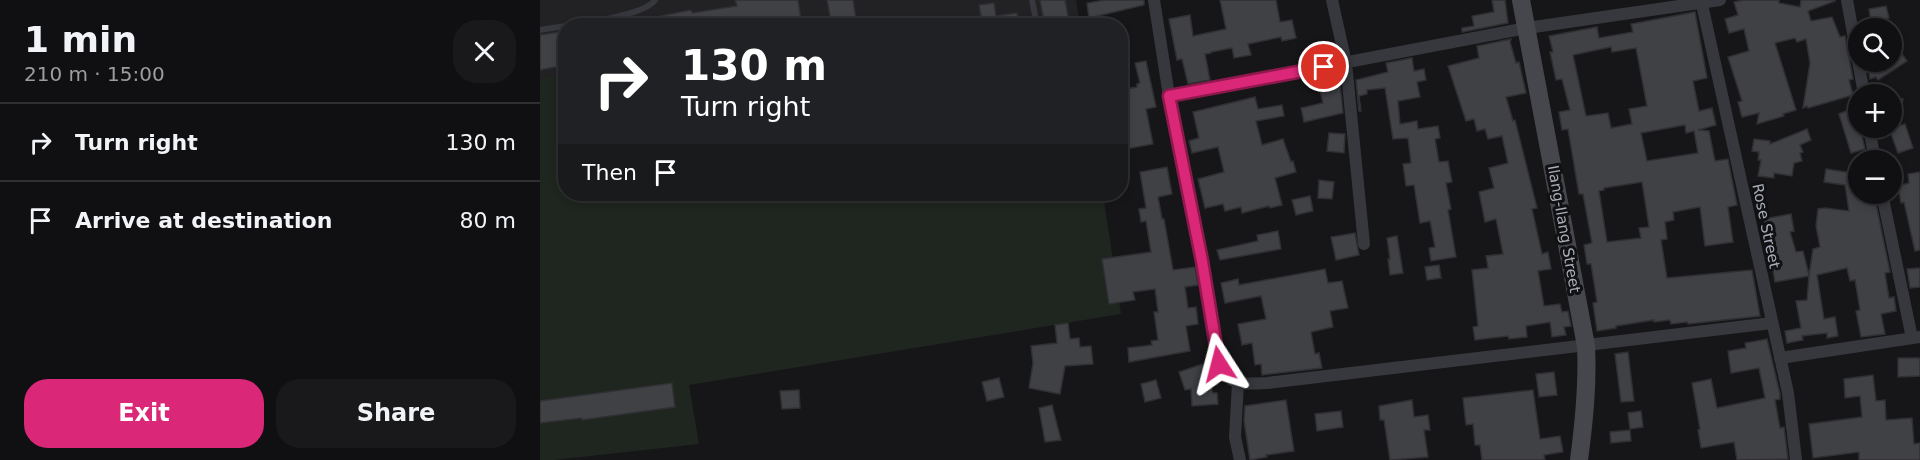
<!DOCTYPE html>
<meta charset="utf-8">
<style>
body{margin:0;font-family:"DejaVu Sans",sans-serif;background:#19191b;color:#f1f3f6;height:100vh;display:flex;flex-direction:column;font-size:22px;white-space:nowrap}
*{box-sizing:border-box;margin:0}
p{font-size:20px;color:#9c9d9f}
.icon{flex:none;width:33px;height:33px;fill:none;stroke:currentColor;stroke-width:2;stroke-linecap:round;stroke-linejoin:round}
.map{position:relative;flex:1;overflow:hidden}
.panel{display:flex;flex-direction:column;background:#101012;width:540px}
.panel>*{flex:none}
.hud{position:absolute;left:18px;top:18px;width:570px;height:183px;border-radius:24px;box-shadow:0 3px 9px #0003,0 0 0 2px #303032;background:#202124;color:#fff;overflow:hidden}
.fabs{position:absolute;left:1308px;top:18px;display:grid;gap:12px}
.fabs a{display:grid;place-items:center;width:54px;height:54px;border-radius:50%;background:#101012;box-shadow:0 3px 9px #0003,0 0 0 2px #303032;font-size:30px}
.pin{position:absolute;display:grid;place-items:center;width:51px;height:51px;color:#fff;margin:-26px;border:3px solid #fff;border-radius:50%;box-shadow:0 2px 6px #0007}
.me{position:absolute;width:66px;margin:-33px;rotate:351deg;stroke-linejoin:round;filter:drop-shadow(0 0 4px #0008)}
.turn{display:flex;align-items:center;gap:21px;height:126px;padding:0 24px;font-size:27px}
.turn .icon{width:78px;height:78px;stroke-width:2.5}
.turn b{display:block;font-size:42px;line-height:51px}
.then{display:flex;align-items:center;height:57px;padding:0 24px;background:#0003;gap:12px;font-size:22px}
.round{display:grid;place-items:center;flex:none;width:63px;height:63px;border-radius:24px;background:#19191b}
.overview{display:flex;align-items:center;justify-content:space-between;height:102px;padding:0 24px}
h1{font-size:36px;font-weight:800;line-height:45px}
.action{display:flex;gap:12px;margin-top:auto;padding:12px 24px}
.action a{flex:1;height:69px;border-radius:24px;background:#db2777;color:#fff;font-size:24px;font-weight:800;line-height:69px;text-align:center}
.action a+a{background:#19191b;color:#f1f3f6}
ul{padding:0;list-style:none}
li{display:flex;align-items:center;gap:18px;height:78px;padding:0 24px;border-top:2px solid #303032}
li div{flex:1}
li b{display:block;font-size:22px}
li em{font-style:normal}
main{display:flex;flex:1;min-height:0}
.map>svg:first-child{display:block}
.built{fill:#222225}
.green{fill:#1e261f}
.building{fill:#404145;stroke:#303034;stroke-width:1.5;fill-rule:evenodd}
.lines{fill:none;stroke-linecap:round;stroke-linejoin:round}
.service{stroke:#37383d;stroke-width:6}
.minor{stroke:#37383d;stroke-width:12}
.secondary{stroke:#45474d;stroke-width:18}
.route-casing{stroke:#8e194d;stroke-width:15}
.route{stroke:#db2777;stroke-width:10}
.labels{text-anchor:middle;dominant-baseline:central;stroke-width:6;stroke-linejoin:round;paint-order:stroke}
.street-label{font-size:15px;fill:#a8adb8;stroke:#111113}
</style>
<main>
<section class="panel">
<div class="overview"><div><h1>1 min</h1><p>210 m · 15:00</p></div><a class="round"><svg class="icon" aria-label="close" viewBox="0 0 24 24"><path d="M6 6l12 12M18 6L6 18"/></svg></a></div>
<ul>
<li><svg class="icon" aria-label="right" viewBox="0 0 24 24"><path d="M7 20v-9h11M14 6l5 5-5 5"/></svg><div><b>Turn right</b></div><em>130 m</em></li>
<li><svg class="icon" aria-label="arrive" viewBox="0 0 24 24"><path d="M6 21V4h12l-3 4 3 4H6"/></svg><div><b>Arrive at destination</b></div><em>80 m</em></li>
</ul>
<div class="action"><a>Exit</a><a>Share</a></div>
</section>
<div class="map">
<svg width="1380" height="460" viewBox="0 0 1380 460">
<rect width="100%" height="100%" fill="#161618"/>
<path class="built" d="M0,0H536L540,25L26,26L25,73L0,78Z"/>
<path class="green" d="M25,73L26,194H563L581,314L149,385L159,444L14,460H0V78Z"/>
<g class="building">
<path d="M195,0H258L261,20L222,26H122L120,16L151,10L152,13L197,6Z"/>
<path d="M287,0H313L317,26H292Z"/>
<path d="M500,0H525L530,26H505Z"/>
<path d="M565,0H604V5L549,18L547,3Z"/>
<path d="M680,0H736L740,22L752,20L756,38L742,41L741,37L708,44L711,55L694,58L692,48L671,52V53L665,54L670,80L648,84L642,59L637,60L629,19L650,15L653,36L686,29Z"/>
<path d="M952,0H965L968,23L922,32V28L934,26L932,16L954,12Z"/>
<path d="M1203,0H1239V3L1260,7L1261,0H1295V1L1268,11L1271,21L1292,17L1300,37L1305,36L1313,79L1309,80L1313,95L1268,108L1267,106L1263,108L1270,63L1266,39L1257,42L1255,38L1235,43L1256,110L1243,114L1244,116L1217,124L1219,113L1202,117L1198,102L1202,101L1188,57L1209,51L1204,29L1189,33L1185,19L1198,15L1194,2Z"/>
<path d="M454,3L456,16L477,13L479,26H420V19L441,16L439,5Z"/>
<path d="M1346,6L1349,18L1331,22L1329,9Z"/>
<path d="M1155,12L1167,78L1153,81L1159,111L1172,108L1176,125L1158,130L1169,131L1175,161L1188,159L1197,205L1188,207L1193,242L1165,246L1160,207L1133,212L1134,220L1125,222L1127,239L1121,240L1127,278L1212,270L1220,316L1148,324L1147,322L1131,324L1130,320L1114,322V320L1076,326V328L1057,331L1053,303L1057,302L1051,264H1047L1044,245L1052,243L1043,194H1039L1028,129L1022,130L1019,112L1030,110L1022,79L1016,80L1010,52H1013L1009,36L1057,27L1059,38L1093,32L1091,24ZM1071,47L1072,52L1096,48L1107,106L1089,109L1092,124L1071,128L1068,113L1046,116L1033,55ZM1145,125L1146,133L1154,131L1158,153L1107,161L1101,133ZM1102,182L1109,227L1099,228L1101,238L1067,242L1059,191L1064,190V188Z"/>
<path d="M26,31V65L0,70V35Z"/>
<path d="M971,39L970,42L976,63L979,62L986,93L966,97L973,121L975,120L997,208L992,209L1002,254L1008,252L1011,269L998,271L1004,306L1020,304L1022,312L1028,311L1031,326L1024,327L1026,335L1012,337L1010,322L986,326L987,337L969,339L968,336L935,340L933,327L938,326L932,270L948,268L946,256L963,254L956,219L945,222L939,192L954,188L949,168L968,163L962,136L948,139L945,129L937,131L934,119L926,121L908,66L939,58L937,46Z"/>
<path d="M1352,40L1367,61L1338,80L1336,77L1330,79L1327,62H1352Z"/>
<path d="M872,58L874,71L884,69L886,80L877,82L880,97L858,101L860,124L877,121L878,129L898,126L900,138L895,139L899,162L908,161L912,182L906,183L911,209L908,210L916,257L891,261L889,248L895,247L890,221L880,223L874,185L866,186L863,164L871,163L868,138L853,139L845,88L827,90V94L819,96L821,111H819L816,80L848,72L846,63Z"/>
<path d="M606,61L616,107L606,109L613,144L586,149L582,127H584L580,103V90L597,87V84L600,83L595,63Z"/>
<path d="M797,83L800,84L803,113L764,122L761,108L783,103L779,87Z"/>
<path d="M715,97L718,109L742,105L744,116L716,121L722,145L743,139L751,162L753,161L756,172L735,178L742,205L730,208L729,206L702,213L701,207L685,211L683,204L665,208L658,179L684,172L678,147L652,153L649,141L659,138L653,112Z"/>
<path d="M1352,98L1363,99L1358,126L1365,124L1373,148L1358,153L1349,128H1352Z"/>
<path d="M1318,106V133L1321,132L1325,149L1311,153L1299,114Z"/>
<path d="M1267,129L1271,140L1260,145L1263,152L1260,153L1262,161L1254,163L1252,176L1234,173V178L1218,176L1221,160H1218L1219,152L1212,151L1214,139L1230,141V144Z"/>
<path d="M789,133L805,134L804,153L787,151Z"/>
<path d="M627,167L632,194L618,197L622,219H624L633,270L655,267L658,285L645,287L648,308L656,307L658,324L646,326L650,351L589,362L588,348L612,345L611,341L618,340L614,312H618L615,289L593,292L595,300L569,304L562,259L611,252L606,221L601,222L599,209L606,208L600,172Z"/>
<path d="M1286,169L1318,174V194H1334L1350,272L1345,273L1349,298L1354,297L1356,311L1341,314L1345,334L1321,337L1316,311L1320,310L1315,280L1310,281L1307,268L1277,275L1284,319L1295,317L1298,336L1287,338V333L1262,336L1263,340L1247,343L1245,331L1261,328L1256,301L1267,300L1269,276L1235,282L1224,219L1251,214L1254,231L1250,232L1256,252L1263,251L1269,275L1273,249L1280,247L1276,226L1278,209L1285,208L1309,211L1305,185L1284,182Z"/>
<path d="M1380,172V250L1375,251L1364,202L1361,203L1358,186L1369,183L1368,174Z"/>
<path d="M779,180L794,182L792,199L778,198Z"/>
<path d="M770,196L773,211L756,215L752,200Z"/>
<path d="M738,231L741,249L680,260L677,250L718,241L717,235Z"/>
<path d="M815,233L819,255L796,260L791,237Z"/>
<path d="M857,236L863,273L850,275L848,259H850L847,238Z"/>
<path d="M899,265L901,278L887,280L885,267Z"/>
<path d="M1380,268V287L1370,288L1367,269Z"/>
<path d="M785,269L788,283L802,281L808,308L790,311L793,327L771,332L775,354L779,353L782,368L722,375L721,364L715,365L712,343L702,345L698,324L726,319L721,296L685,303L681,283L698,279L699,285Z"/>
<path d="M528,323L530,339L539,338L540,347L551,346L553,364L525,366L520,394L489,388L493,363L491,346L517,343L515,325Z"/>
<path d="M1227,339L1240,394V399L1235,400L1240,428L1244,427L1248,459L1197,460L1194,442L1161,448L1158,430L1160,429L1152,383L1171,379L1177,408L1225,398L1219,368L1191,373L1188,351L1206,348L1205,343Z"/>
<path d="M1088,352L1094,401L1081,402L1075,354Z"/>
<path d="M1358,358H1380V376L1358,377Z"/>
<path d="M663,364L673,393H677L678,404L652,406L651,389L645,390L639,372Z"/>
<path d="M1014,372L1017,395L999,397L996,374Z"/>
<path d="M1333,375L1336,401L1345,400L1346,420L1372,418L1374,444L1380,443V460H1319V452L1273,458L1269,424L1322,417L1320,396L1305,398L1304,379Z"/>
<path d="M459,378L464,397L447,401L442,382Z"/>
<path d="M616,380L621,398L605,402L601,384Z"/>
<path d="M132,383L135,407L42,420V418L0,423V401Z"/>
<path d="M259,390L260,408L242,409L240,391Z"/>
<path d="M993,390L1000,439L1020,436L1023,452L1004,455L1005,460H942L940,445H935L933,424L926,425L923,398Z"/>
<path d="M746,400L754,451L726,455L727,457L710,460L704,421L705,406Z"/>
<path d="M872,400L874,417L888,415L890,430H884L888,457L850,460L844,420H840L839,406Z"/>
<path d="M512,405L521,440L505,442L499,408Z"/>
<path d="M801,411L803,427L777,431L775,414Z"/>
<path d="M1101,411L1103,427L1090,429L1088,413Z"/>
<path d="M1090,430L1091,441L1071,443L1070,432Z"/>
</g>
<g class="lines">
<g class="service">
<path d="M492,0L497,26"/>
<path d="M0,30C22,26 105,17 115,0"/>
</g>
<g class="minor">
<path d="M614,0L629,96L662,261L679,364C689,387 705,384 727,383L1232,323"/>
<path d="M792,0L806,63L824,244"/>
<path d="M1161,0L1248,393L1256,460"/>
<path d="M1307,0L1324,94"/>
<path d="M629,96L987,28L1180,0"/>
<path d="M1329,128L1335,160"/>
<path d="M1342,194L1372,338"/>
<path d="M1240,358L1380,337"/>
<path d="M698,383L695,437L700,460"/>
</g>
<path class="secondary" d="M981,0L1046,346C1048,385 1044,422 1039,460"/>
</g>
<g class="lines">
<defs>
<path id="route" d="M679,364L662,261L629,96L784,67"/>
</defs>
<use href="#route" class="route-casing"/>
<use href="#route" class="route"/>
</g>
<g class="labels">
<g class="street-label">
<text transform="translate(1226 226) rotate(78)">Rose Street</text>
<text transform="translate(1024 229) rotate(80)">Ilang-Ilang Street</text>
</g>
</g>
</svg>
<div class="fabs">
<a><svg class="icon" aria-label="search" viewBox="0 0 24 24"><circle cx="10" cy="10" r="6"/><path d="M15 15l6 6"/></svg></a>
<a>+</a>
<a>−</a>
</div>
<div class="pin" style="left:784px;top:67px;background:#d93025"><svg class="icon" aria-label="arrive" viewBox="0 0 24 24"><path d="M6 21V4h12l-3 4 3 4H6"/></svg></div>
<svg class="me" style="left:679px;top:364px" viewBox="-20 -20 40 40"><path d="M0-17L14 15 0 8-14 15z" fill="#db2777" stroke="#fff" stroke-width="4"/></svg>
<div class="hud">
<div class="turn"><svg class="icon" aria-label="right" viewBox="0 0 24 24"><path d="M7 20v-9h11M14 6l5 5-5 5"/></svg><div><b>130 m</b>Turn right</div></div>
<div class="then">Then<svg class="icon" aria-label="arrive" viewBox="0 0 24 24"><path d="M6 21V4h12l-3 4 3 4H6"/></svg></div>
</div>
</div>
</main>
